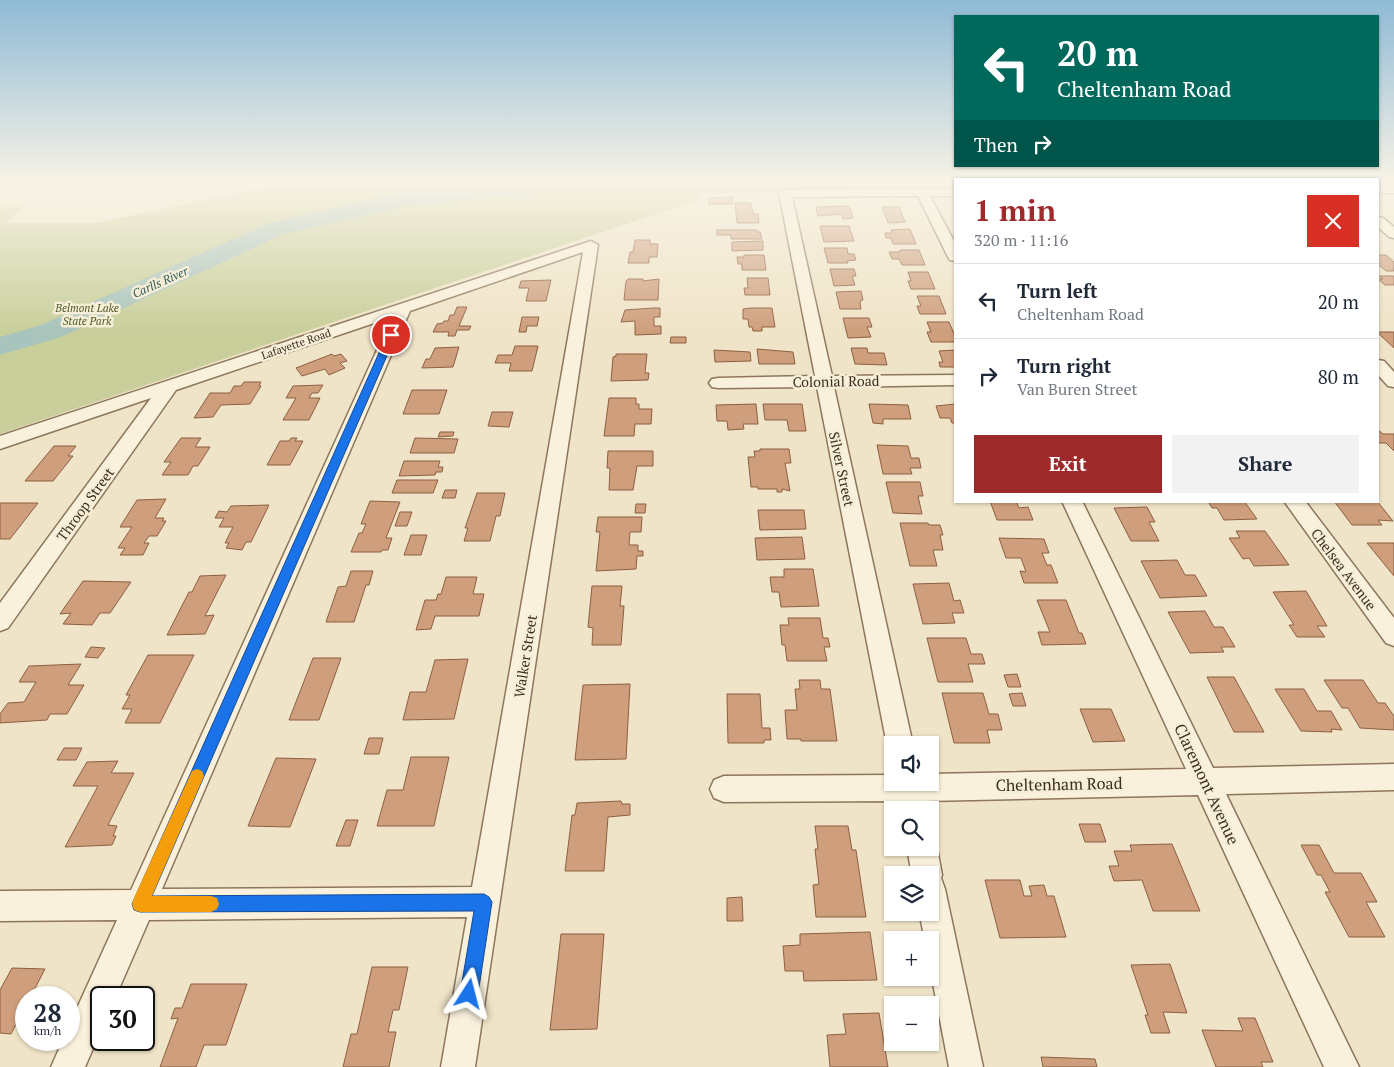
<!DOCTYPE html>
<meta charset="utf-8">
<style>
body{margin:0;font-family:"PT Serif",serif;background:#f2f2f3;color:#1f2937;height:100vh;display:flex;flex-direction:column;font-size:19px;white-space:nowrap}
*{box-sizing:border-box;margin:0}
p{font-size:16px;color:#747a83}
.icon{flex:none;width:28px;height:28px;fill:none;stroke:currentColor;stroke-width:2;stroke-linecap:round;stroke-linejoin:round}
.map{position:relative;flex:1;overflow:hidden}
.drawer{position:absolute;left:954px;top:178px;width:425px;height:325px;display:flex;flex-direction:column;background:#fff;border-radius:0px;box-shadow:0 1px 4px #0004}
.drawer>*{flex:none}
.guide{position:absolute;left:954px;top:15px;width:425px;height:152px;border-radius:0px;box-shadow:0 1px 4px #0004;background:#00695c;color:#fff;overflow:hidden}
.controls{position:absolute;left:884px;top:736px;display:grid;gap:10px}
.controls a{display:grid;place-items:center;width:55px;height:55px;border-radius:0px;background:#fff;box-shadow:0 1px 4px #0004;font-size:25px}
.speed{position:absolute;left:15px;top:986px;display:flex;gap:10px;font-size:25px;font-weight:700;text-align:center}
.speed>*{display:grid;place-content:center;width:65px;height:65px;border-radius:50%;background:#fff;box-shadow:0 1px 4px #0004;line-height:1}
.speed small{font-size:12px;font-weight:400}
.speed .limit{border:2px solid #111;border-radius:8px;background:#fff;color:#111}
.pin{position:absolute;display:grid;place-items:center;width:42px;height:42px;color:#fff;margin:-21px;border:2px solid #fff;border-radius:50%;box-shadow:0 1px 5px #0007}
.me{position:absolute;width:55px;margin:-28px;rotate:9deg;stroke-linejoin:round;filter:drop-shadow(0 0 4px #0008)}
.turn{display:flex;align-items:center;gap:18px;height:105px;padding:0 20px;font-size:22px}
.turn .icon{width:65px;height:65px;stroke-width:2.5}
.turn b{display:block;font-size:35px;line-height:42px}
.then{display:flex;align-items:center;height:48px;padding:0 20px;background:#0003;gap:10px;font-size:19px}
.round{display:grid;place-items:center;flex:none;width:52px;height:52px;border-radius:0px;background:#f2f2f3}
.summary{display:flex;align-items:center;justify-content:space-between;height:85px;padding:0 20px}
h1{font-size:30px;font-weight:700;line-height:38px;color:#9e2a2b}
.cta{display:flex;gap:10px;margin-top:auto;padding:10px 20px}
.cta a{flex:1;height:58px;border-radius:0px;background:#9e2a2b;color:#fff;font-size:20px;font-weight:700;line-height:58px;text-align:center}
.cta a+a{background:#f2f2f3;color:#1f2937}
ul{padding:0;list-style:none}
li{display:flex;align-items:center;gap:15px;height:75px;padding:0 20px;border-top:1px solid #e0e1e3}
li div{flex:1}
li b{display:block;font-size:19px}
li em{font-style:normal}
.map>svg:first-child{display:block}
.green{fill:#c9cf9b}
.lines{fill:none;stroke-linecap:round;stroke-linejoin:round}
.river{fill:#a9c4bc;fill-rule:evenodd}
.building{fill:#cf9f7d;stroke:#8d5f41}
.minor-casing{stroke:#8d765c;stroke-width:3}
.minor{fill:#faf1dc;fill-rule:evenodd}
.route{fill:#1a73e8;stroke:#114b97}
.slow{fill:#f59e0b}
.labels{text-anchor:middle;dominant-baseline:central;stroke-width:5;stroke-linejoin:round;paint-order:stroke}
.far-park-label{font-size:11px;font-style:italic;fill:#4d5a26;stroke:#f7eed8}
.far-street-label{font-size:11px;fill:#3d2e20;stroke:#f7eed8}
.far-water-label{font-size:12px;font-style:italic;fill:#2f5d5a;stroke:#f7eed8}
.street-label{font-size:14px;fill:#3d2e20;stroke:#f7eed8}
.near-street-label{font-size:16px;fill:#3d2e20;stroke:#f7eed8}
</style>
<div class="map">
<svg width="1394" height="1067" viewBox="0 0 1394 1067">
<rect width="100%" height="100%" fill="#f0e4c8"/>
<path class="green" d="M295,181H927L930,189L698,194V200L0,434V207H24L5,223H97Z"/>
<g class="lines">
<path class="river" d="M509,181H567L564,186L548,191L406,206L284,234L61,337L0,355V337L41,325L267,224L406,192Z"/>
</g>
<g class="building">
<path d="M733,197V204H709V198Z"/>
<path d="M735,203H751L753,214H758L759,223H737Z"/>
<path d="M849,206L853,218L843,219L842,214L818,216L816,207Z"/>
<path d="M882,207H899L905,222L888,223Z"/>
<path d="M820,226H849L854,241L824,242Z"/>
<path d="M910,229L916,244H893L891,238H886L885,233H892L891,230Z"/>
<path d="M717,230H757V232H760L762,239H731V235H717Z"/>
<path d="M635,240H650V244H658L657,257H649V263H628L630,252H633Z"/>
<path d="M763,241V250L732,251V242Z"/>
<path d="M824,248H847L848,254H854L856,260L847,261L848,263H828Z"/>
<path d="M900,250H919L925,265H902L899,259H892L889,252H900Z"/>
<path d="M744,255H764L766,270H742V264H738L737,257H744Z"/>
<path d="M1378,255H1386L1394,262V271H1386L1378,264Z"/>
<path d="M830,269H854L856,276H852L855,285L834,286Z"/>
<path d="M908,272H928L935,289H911L908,281H911Z"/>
<path d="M1379,276H1394V285H1385L1378,279H1383Z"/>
<path d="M747,278H768L770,295H745L744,288H748Z"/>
<path d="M628,279H643V281L659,279L658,300H624L626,281Z"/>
<path d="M551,280L546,301H526L529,288H519L521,281Z"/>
<path d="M861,291L863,300H861L860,303L861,309H840L836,292Z"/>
<path d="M917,296H939L946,314H920L917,306H921Z"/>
<path d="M457,307H467L459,326H471L469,330H457L455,336H448L449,332H433L437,324L443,323L444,321H448L450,315H454Z"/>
<path d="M653,308H660V317H654V326H661V334L635,335V321L621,322L625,310Z"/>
<path d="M751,308H772L775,327H762V331H753L752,327H749L748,319H743V309Z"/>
<path d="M522,317H539L537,326H527L526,332H519Z"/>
<path d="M843,318H869L872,327H867L871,337L848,338Z"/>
<path d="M927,322H949L955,336V342H931L927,332H931Z"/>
<path d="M1378,332H1394V348L1378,333Z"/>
<path d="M671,337H686V343H670Z"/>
<path d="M515,346H538L532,371H509L511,363H495L498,355H512Z"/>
<path d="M459,347L453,367L422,368L426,359H430L435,348Z"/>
<path d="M851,348H867L868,353H884L887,365L855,364Z"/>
<path d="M757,349L793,352L795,364H759Z"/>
<path d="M714,350L750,352L751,361L715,362Z"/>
<path d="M955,350V367H940L939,362H943L939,351Z"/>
<path d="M332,354L334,356L341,354L347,361L340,363L345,368L329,375L325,369L302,376L296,368Z"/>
<path d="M616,354H647L645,373H649L648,380L611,381L613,357L616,356Z"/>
<path d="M244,382H261L259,386H261L250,404L221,405L213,417L194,418L210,393H230L234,386H241Z"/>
<path d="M323,385L318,393H312L309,398H320L309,420H283L296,398H286L293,386Z"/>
<path d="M412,390H447L439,414H403Z"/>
<path d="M609,398H636V404H639V409H652L651,424H635L634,436H604Z"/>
<path d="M756,404L758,424H743L744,429L728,430L727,421H717L716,405Z"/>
<path d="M763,404H802L806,431H789L787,420H765Z"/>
<path d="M869,404L908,405L911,419H883V424L873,423Z"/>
<path d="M955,404V423H952L950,418H940L936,406Z"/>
<path d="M492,412H513L509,427L488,426Z"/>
<path d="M1378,430L1383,434H1394V451L1386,443H1378Z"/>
<path d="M440,432H454L453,436L438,437Z"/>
<path d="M181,438H201L195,447H210L198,466H193L188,475H162L171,462H164Z"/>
<path d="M291,438H297L295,441H303L290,465H267L280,441H289Z"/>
<path d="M415,438L458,439L454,453H410Z"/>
<path d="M877,445L908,446L911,458H919L921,468H910L912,474H883Z"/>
<path d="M54,446H76L68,456H73L53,481H25Z"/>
<path d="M760,449H789L791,463H785L790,491L782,489V492H777V489H758V487H751L748,457H755L754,451H760Z"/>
<path d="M608,451H653V466H637L633,490H609L610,468H607Z"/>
<path d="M404,461H440L438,467H443L442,472H436L435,475L399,476Z"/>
<path d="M397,480H438L433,493H392Z"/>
<path d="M886,482H920L923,496H918L922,514L893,513Z"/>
<path d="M445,490H457L455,498H442Z"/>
<path d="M477,493H505L500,516H496L490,541H464L468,528H465Z"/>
<path d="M166,499L155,518H164L162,521H166L157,536H149L144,543H149L143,555H120L125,548H118L132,527H120L137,500Z"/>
<path d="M370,501L400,502L386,538H392L388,550H382L381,552H351L359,533H362L366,524H361Z"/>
<path d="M990,501H1016L1019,508L1028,507L1033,520H997Z"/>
<path d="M1208,501H1244L1257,519L1224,520L1217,508H1212Z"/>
<path d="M1334,501H1377L1393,521L1378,520L1382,525H1352Z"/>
<path d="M0,503H38L10,539H0Z"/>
<path d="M636,504H646L645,513H635Z"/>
<path d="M269,505L251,542H246L242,550L226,548L229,543H225L233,527H219L224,518H215L219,511L227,512L231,506Z"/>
<path d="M1147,507L1155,522H1149L1159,541H1131L1114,508Z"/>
<path d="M758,510H804L806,529L760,530Z"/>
<path d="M400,512H412L407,526H395Z"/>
<path d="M598,517H642L641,532H630L629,545H638V551H643V556H637L636,569L596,571L600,532H596Z"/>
<path d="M900,523H928L929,525H940L943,535H940L943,550H933L937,566H910Z"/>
<path d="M1236,531H1265L1289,565L1254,566L1249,558L1243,559L1229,538H1240Z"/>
<path d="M411,535H427L421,555H404Z"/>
<path d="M802,537L805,559L757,560L755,538Z"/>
<path d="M999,538L1044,539L1049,553H1042L1047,565H1051L1058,583H1024L1020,571L1026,572L1021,558H1006Z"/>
<path d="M1367,543H1394V576Z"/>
<path d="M1177,560L1185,575H1195L1207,596L1160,598L1141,561Z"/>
<path d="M784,569H813L819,606L781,607L779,592H772L770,577H784Z"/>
<path d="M351,571H373L369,585H366L354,622H326L338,587L346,586Z"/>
<path d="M226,575L205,616L214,615L205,634L167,635L189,592H192L200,576Z"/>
<path d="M446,577H477L473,594H484L479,616H435L431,629L416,630L425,600H436L438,594H441Z"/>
<path d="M83,581L131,582L110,613H100L92,625L63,624L71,613L60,614Z"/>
<path d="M949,583L954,601L960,600L964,613H952L955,623L923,624L913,584Z"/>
<path d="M592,586H622L620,606H624L621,645H592L593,628L588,627Z"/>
<path d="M1306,591L1327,626H1317L1325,637H1297L1289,625H1294L1273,592Z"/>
<path d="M1037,600H1066L1079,633H1082L1086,644L1042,645L1038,632H1050Z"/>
<path d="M1205,611L1214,627H1223L1235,647H1221L1224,652L1190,653L1168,612Z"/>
<path d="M788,618H820L823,638H828L830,647H824L827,661H787L785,645H782L780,625H789Z"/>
<path d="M927,638H966L971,654H982L985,664H968L973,682H938Z"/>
<path d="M91,647L105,648L98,658L85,657Z"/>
<path d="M148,655H194L160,723H125L132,709H122L130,695H126Z"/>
<path d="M313,658H341L319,720H289Z"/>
<path d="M468,659L454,719L403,720L410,692H426L435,660Z"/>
<path d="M81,664L68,685H84L67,714H50L47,720L0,723V714L8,703L24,702L36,682H19L29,666Z"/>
<path d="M1017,674L1021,687H1008L1004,675Z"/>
<path d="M1207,677H1234L1264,732H1234Z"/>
<path d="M799,680H820L821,689H830L837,741H801V739H787L785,710H797L795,689H800Z"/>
<path d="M1324,680H1363L1378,703H1385L1394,716V730L1360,728L1348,708H1342Z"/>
<path d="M630,684L626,759L575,760L583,685Z"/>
<path d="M1275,689H1304L1317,711H1331L1342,730L1331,729L1332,732L1301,731Z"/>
<path d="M942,693H983L989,714H998L1002,730H987L990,743H954Z"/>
<path d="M1022,693L1026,706H1013L1009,694Z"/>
<path d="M727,694H760L762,728H770L771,740H764V743H728Z"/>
<path d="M1080,709H1111L1125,741L1093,742Z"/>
<path d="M369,738H383L379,754H364Z"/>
<path d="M64,748H82L76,760H57Z"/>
<path d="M411,757H449L434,826H377L387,790H403Z"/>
<path d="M276,758L316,759L290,827L248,826Z"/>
<path d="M118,761L111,773H134L108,825L117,826L113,836H116L112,845L65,847L98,786H73L87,762Z"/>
<path d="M621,801L622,804H630V815L608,817L604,871H565L572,815H575L577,803Z"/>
<path d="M346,820H358L350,846H336Z"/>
<path d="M1079,824H1100L1106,842H1085Z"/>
<path d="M815,826H848L852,850H856L866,917H816L813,885L819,884L815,849H818Z"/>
<path d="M1172,844L1200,911H1153L1142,880L1114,881L1109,866H1119L1114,851H1132L1130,845Z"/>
<path d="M1301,845H1319L1334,873H1361L1377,902H1366L1385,937H1349L1325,892H1330L1321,875H1317Z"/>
<path d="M985,880H1020L1024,896H1032L1029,886L1044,885L1047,896H1054L1066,937L1000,938Z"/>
<path d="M742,897L743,921H727V898Z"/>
<path d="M870,932L877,980L804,981L803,971H785L783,946L800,945V934Z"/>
<path d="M561,934H604L597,1029L550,1030Z"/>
<path d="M1170,964L1187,1013L1163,1012L1170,1033H1151L1145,1015H1148L1131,965Z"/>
<path d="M372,967H408L399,1010H393L388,1032H396L389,1067H343L351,1034H357Z"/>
<path d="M12,968L45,969L30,998H26V1005L11,1034L0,1033V990Z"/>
<path d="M191,984H247L226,1045H204L196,1067H160L178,1018L171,1019L175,1008H182Z"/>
<path d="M879,1013L888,1067H830L827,1035L846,1034L843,1014Z"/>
<path d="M1238,1018H1255L1273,1062H1261L1263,1067H1216L1202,1030L1243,1031Z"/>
<path d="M1041,1057L1095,1059L1097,1067H1043Z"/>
</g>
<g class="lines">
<defs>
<g id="minor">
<rect x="1378" y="185" width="16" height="8"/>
<path d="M923,188H955V196H930L955,243V261L950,260L948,257L918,196L792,197L832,376L955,375V385L834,387L913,745H892V754L887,745L817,387L718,388L712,387L709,383L712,379L718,378L815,376L779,193L780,190Z"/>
<path d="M1378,217L1383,218L1394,227V238L1389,237L1378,227Z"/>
<path d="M591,241L598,245L475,1067H441L467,917L149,920L115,998H101V1030L85,1067H51L63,1040H69V1026L117,920L0,921V891L131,890L392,317L176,390L8,628L0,631V603L151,398L0,449V436ZM583,252L472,887L162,889L410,311Z"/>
<path d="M1378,360L1384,361L1394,372V387L1388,386L1378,375Z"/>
<path d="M1062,501H1082L1213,768L1394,764V790L1226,794L1359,1067H1324L1198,795L926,801L928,810H900L898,801L724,802L714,798L710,789L714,780L724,776L892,775V782H930V774L1186,769Z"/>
<path d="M1284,501H1305L1394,618V646L1386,643Z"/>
<path d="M930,837L937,848L942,875L941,878L945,889L983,1067H949L930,968V940H925L919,912H930V875H912L907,848H930Z"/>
</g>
</defs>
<use href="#minor" class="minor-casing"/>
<use href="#minor" class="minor"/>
</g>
<linearGradient id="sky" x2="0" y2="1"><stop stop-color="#8fbad6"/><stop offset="0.55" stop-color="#f8f3e6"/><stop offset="1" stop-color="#f8f3e6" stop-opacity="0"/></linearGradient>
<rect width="1394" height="331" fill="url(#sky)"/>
<path class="route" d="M391,332L396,335L152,896L484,894L489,897L492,902L478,994L475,1000L469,1003L463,1000L460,994L474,911L140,912L134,910L132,904L387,335Z"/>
<path class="slow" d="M197,769L202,771L204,776L152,896H211L217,898L219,904L217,909L211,912H140L134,910L132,904L134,898L192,771Z"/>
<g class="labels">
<g class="far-park-label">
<text x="87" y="308">Belmont Lake<tspan x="87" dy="13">State Park</tspan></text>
</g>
<g class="far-street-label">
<text transform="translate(296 344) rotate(-19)">Lafayette Road</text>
</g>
<g class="far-water-label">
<text transform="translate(160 282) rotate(-24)">Carlls River</text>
</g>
<g class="street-label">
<text transform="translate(836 381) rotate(-1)">Colonial Road</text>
<text transform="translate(842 469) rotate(78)">Silver Street</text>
<text transform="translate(85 504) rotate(-54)">Throop Street</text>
<text transform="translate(1344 569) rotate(53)">Chelsea Avenue</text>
<text transform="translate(525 656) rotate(-81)">Walker Street</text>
</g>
<g class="near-street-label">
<text transform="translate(1059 784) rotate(-1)">Cheltenham Road</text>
<text transform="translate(1207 784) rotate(65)">Claremont Avenue</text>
</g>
</g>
</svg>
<div class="controls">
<a><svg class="icon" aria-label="sound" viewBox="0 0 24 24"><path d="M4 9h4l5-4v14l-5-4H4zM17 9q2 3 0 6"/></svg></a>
<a><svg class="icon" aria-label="search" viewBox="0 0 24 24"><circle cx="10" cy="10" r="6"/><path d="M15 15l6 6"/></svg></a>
<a><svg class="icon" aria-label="layers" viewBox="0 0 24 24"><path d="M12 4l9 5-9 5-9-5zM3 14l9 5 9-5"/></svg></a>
<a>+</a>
<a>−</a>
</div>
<div class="speed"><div>28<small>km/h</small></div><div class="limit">30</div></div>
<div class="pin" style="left:391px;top:335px;background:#d93025"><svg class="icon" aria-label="arrive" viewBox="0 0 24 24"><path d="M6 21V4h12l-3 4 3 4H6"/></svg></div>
<svg class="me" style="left:469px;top:994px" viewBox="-20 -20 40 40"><path d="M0-17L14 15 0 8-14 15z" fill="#1a73e8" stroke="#fff" stroke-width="4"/></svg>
<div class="guide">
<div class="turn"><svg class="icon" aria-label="left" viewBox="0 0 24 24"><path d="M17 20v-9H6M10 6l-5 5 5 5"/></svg><div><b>20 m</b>Cheltenham Road</div></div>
<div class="then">Then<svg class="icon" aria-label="right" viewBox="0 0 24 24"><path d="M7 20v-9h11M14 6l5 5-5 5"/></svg></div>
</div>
<section class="drawer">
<div class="summary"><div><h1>1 min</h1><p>320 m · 11:16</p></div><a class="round" style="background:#d93025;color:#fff"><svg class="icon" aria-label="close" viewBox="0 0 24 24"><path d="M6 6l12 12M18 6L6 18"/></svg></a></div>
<ul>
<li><svg class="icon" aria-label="left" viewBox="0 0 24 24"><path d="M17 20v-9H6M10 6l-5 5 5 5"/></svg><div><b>Turn left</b><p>Cheltenham Road</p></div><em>20 m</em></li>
<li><svg class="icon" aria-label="right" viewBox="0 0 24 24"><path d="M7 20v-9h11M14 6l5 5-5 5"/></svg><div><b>Turn right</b><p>Van Buren Street</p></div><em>80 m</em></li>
</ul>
<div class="cta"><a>Exit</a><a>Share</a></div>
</section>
</div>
